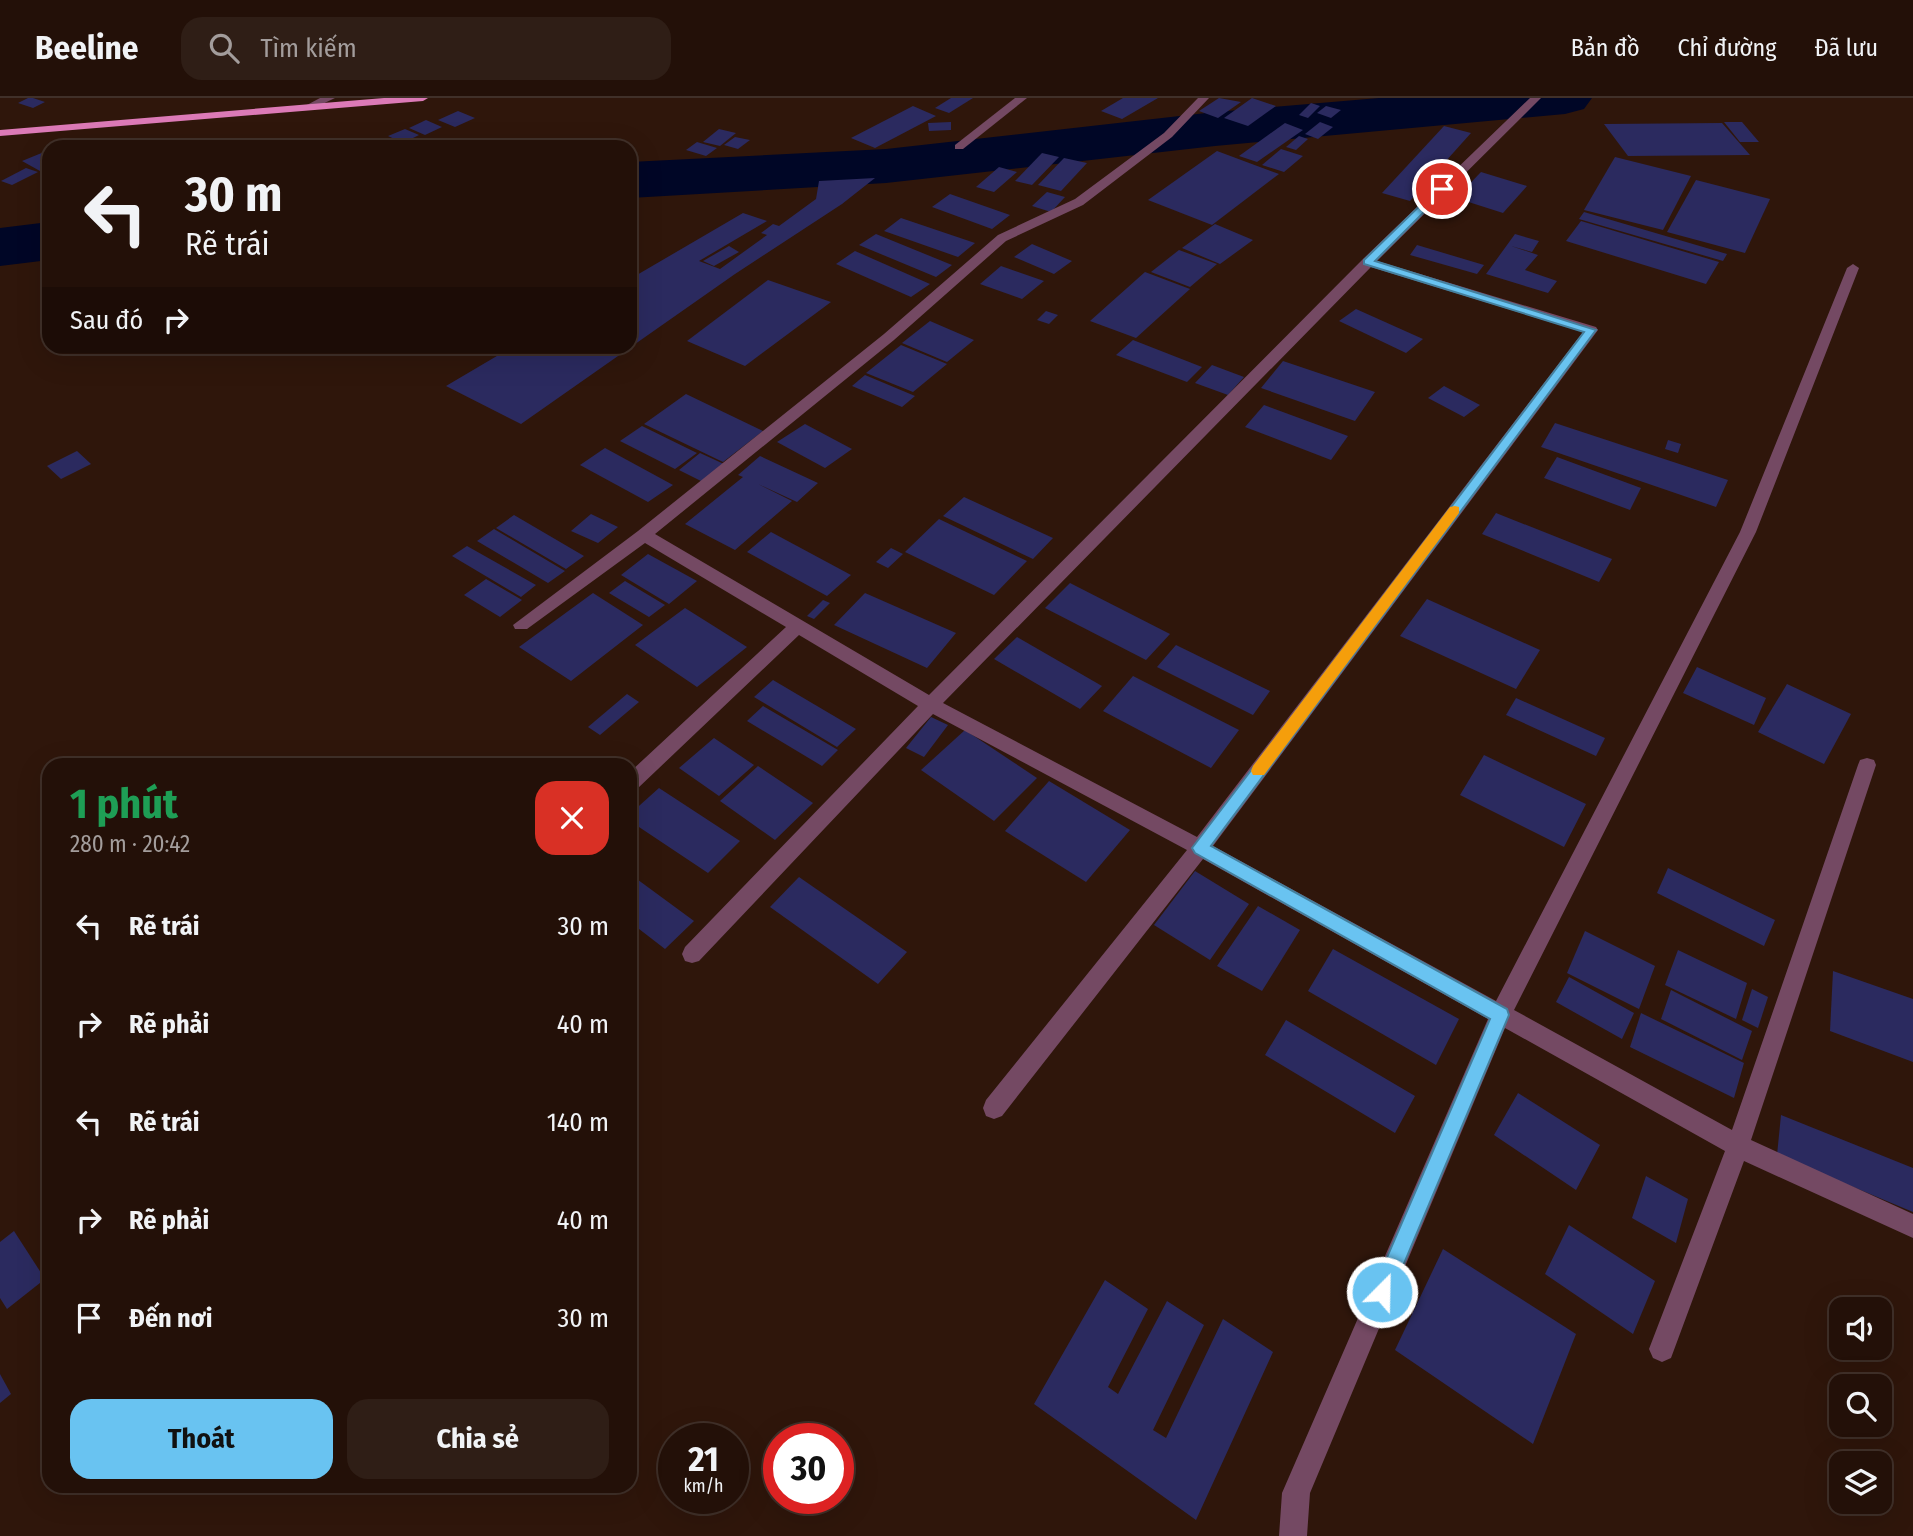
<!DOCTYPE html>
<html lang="vi">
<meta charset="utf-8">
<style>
body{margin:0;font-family:"Fira Sans Condensed",sans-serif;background:#2f1e16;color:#f1f3f6;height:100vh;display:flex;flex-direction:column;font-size:26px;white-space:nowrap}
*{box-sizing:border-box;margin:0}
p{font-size:23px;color:#a39d9c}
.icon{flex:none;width:38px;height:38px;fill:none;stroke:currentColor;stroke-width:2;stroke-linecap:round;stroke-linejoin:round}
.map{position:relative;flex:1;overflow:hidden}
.drawer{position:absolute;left:42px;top:660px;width:595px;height:735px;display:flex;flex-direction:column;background:#231008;border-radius:21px;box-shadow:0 7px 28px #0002,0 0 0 2px #403029}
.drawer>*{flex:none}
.guide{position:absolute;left:42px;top:42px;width:595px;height:214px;border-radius:21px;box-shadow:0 7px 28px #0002,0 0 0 2px #403029;background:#231008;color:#f1f3f6;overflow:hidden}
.tools{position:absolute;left:1829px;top:1199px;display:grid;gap:14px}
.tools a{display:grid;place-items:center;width:63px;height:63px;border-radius:14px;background:#231008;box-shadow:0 7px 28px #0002,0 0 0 2px #403029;font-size:35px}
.speed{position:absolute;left:658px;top:1325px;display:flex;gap:14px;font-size:35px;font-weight:700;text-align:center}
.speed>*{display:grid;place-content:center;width:91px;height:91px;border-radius:50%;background:#231008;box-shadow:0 7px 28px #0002,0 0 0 2px #403029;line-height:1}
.speed small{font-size:18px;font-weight:400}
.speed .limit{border:10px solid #d22;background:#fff;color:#111}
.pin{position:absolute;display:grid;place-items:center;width:60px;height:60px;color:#fff;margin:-30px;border:4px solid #fff;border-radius:50%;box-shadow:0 2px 7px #0007}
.me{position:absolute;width:77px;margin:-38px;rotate:23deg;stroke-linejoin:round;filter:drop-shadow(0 0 5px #0008)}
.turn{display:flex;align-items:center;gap:24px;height:147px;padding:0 28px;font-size:32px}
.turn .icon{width:91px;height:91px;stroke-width:2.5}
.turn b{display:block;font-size:49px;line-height:60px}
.then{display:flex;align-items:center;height:66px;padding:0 28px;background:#0003;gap:14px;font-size:26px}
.round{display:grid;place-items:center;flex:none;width:74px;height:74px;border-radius:21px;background:#2f1e16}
.headline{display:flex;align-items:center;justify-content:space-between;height:119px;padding:0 28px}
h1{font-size:42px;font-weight:700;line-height:52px;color:#1e9e55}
.primary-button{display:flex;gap:14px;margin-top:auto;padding:14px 28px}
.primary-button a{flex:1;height:80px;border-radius:21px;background:#69c3f1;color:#111;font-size:28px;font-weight:700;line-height:80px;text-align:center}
.primary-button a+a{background:#2f1e16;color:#f1f3f6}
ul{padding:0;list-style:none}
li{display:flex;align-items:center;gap:21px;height:98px;padding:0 28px}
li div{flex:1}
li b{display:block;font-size:26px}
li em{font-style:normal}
header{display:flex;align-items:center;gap:42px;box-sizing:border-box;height:98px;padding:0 35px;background:#231008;border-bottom:2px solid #403029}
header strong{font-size:33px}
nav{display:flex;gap:38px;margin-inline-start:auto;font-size:24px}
.search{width:490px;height:63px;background:#2f1e16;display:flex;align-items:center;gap:18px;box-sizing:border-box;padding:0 24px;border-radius:21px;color:#a39d9c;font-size:26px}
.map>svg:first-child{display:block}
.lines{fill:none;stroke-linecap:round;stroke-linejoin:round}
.river{fill:#000626;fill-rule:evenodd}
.building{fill:#2b2a5f}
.minor{fill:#744963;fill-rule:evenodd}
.trunk{fill:#dc7ab7;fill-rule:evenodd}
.route{fill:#69c3f1;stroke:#447f9d;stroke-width:2}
.slow{fill:#f59e0b}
</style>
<header>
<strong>Beeline</strong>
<div class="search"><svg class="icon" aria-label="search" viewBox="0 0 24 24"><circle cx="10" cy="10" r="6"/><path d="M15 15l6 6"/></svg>Tìm kiếm</div>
<nav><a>Bản đồ</a><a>Chỉ đường</a><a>Đã lưu</a></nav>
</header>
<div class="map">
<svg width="1913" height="1438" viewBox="0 0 1913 1438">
<rect width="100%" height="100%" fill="#2f160b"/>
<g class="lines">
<g class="river">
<path d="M1379,0H1592L1584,11L1565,16L1215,48L886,85L630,100V64L886,51L1215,14Z"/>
<path d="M49,124V162L0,168V130Z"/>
</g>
</g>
<g class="building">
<path d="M28,0H33L45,4L33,10L18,5Z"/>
<path d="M951,0H973L949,15L935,10Z"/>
<path d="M1123,0H1158L1122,21L1101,13Z"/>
<path d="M1219,0L1241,4L1218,20L1199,13Z"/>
<path d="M1252,0L1276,8L1248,28L1224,20Z"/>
<path d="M1311,5L1320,8L1308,20L1299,17Z"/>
<path d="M913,8L936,18L875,50L851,40Z"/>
<path d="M1326,8L1341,12L1331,20L1317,15Z"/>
<path d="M458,13L475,20L455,29L438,22Z"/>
<path d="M426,22L442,29L425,37L409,30Z"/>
<path d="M951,24V32L929,33L928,25Z"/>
<path d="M1320,24L1333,29L1318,41L1305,36Z"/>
<path d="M1724,24H1742L1759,44H1740Z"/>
<path d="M1285,25L1303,32L1257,64L1239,58Z"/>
<path d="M1722,25L1750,57L1628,58L1604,26Z"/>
<path d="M1444,28L1471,35L1410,103L1382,95Z"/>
<path d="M405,31L419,37L403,45L388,38Z"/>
<path d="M719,31L736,35L720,48L703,44Z"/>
<path d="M1299,38L1308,41L1296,52L1286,49Z"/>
<path d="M735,39L750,42L738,51L724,47Z"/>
<path d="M697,44L717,50L706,58L686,52Z"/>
<path d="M1281,51L1303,58L1284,74L1262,67Z"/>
<path d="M49,52V69L40,73L22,63Z"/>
<path d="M1217,53L1279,76L1212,127L1148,102Z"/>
<path d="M1042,55L1059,59L1032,87L1015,83Z"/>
<path d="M1615,59L1691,78L1663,132L1584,112Z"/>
<path d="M1064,60L1087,65L1061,93L1038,87Z"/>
<path d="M999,69L1017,74L994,94L976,89Z"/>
<path d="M26,70L38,74L12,87L1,83Z"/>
<path d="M1481,74L1527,88L1503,115L1456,100Z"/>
<path d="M875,80L842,106L735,176L521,326L446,288L514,248H630V181L743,115L767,123L699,163L720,171L767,137L761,135L773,126L779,128L816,101L819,83Z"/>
<path d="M1696,82L1770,101L1745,155L1667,134Z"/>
<path d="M1047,94L1065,99L1051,114L1032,108Z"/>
<path d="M950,96L1010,117L992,131L932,109Z"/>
<path d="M1584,114L1727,156L1723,163L1579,121Z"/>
<path d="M901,120L975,145L958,159L884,133Z"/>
<path d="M1581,123L1719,164L1706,186L1566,143Z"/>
<path d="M1215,126L1253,142L1220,166L1182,150Z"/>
<path d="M876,136L952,167L936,179L859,147Z"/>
<path d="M1515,136L1539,143L1532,154L1511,148L1538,157L1525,172L1557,183L1548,195L1486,176Z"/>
<path d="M1032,146L1072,163L1054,176L1014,159Z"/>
<path d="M1417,147L1484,167L1477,176L1410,157Z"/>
<path d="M729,148L739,154L714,168L703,163Z"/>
<path d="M1179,152L1217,166L1190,189L1151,174Z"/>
<path d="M855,153L930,186L911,199L836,166Z"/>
<path d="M1001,168L1044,183L1022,201L980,186Z"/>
<path d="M1145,174L1190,191L1136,240L1090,223Z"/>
<path d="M768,182L831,204L745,268L687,243Z"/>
<path d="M1356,211L1423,241L1406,255L1339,223Z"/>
<path d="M1046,213L1058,217L1049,226L1037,222Z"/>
<path d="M930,223L974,242L947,264L902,245Z"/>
<path d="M1133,242L1202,269L1187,284L1116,257Z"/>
<path d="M901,247L947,266L913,294L866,275Z"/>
<path d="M1283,263L1375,294L1355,323L1261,290Z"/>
<path d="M1212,267L1244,279L1228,297L1195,285Z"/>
<path d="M865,277L915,298L902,309L852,288Z"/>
<path d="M1444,288L1480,307L1464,319L1428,300Z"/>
<path d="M686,296L763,333L723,364L644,326Z"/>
<path d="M1264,307L1348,338L1331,362L1245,329Z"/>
<path d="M1555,325L1728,382L1716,409L1541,349Z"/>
<path d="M805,326L852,351L825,370L777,344Z"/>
<path d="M642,328L697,355L675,371L620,343Z"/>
<path d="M1668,342L1681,346L1678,355L1665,351Z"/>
<path d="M605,350L673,387L648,404L580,367Z"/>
<path d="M77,353L91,366L61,381L47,368Z"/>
<path d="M700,355L726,367L705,385L679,372Z"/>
<path d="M760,358L818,385L797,404L758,386L792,403L735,452L685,426L743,379L738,377Z"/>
<path d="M1557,359L1641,390L1630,412L1544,380Z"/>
<path d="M964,399L1053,440L1033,461L943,418Z"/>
<path d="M1496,415L1612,461L1599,484L1482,436Z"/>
<path d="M591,416L618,429L598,445L571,433Z"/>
<path d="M514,417L584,458L566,471L496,430Z"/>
<path d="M939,421L1027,463L994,497L905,454Z"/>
<path d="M494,431L565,473L548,485L477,443Z"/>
<path d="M771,434L851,477L827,498L747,454Z"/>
<path d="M467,448L536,487L521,499L452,458Z"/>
<path d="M891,450L903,456L888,470L876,464Z"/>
<path d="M648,456L697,483L669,506L621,477Z"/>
<path d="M486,481L522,502L500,519L464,497Z"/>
<path d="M625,483L665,507L649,519L609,495Z"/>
<path d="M1070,485L1170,536L1146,562L1045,510Z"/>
<path d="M593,495L643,527L571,583L519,549Z"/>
<path d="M865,495L956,535L927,570L834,527Z"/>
<path d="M1427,501L1540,552L1516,591L1400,538Z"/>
<path d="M823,502L830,505L814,521L807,518Z"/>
<path d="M685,510L747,549L697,589L635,547Z"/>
<path d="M1017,539L1102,588L1080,611L994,561Z"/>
<path d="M1176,547L1270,593L1253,617L1157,569Z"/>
<path d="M1697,569L1766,600L1754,627L1683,595Z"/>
<path d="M1133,578L1239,632L1211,670L1103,613Z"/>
<path d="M773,582L856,631L837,649L754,599Z"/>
<path d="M1787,586L1851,616L1824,666L1758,634Z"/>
<path d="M627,596L639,604L600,637L588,629Z"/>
<path d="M1516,600L1605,640L1596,658L1506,617Z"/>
<path d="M763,608L838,652L822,668L747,623Z"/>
<path d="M931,619L948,627L924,659L906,650Z"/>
<path d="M965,632L1037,680L994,723L921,672Z"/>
<path d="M714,640L754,667L719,698L679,670Z"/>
<path d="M1484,657L1586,706L1564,749L1460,697Z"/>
<path d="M758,668L813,705L775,742L720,703Z"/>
<path d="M1049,683L1130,732L1086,784L1005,733Z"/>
<path d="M659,690L740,743L708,775L630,723V716Z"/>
<path d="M1668,770L1775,822L1764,848L1657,795Z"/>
<path d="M1195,773L1249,806L1210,862L1154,827Z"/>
<path d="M630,776L694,823L665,851L630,824Z"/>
<path d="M799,779L907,854L878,886L770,809Z"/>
<path d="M1258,808L1300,832L1262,893L1217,868Z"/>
<path d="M1585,833L1655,868L1639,911L1567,875Z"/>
<path d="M1333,851L1459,921L1436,967L1308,893Z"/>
<path d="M1678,852L1747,885L1736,921L1665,887Z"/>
<path d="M1833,873L1913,901V964L1830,933Z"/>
<path d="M1569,879L1634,915L1622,941L1556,904Z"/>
<path d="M1752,891L1768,899L1758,930L1742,922Z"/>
<path d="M1671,892L1752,933L1742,962L1661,921Z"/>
<path d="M1641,915L1744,965L1734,1000L1630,949Z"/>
<path d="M1286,922L1415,998L1395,1035L1265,957Z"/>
<path d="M1518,995L1600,1047L1576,1092L1494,1037Z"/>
<path d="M1781,1017L1913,1070V1114L1777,1057Z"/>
<path d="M1646,1078L1688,1101L1676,1145L1632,1120Z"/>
<path d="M1569,1127L1655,1183L1633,1236L1545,1176Z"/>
<path d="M14,1133L45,1181L7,1211L0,1200V1144Z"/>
<path d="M1443,1151L1576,1236L1533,1346L1395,1252Z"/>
<path d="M1105,1182L1148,1211L1108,1289L1118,1296L1167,1203L1204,1227L1153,1332L1166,1340L1223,1221L1273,1254L1196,1422L1034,1306Z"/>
<path d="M0,1276L11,1296L0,1305Z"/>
</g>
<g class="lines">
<g class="minor">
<path d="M320,0H335L314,10L305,8Z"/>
<path d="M1015,0H1027L963,51H955V47Z"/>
<path d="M1198,0H1209L1172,39L1083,107L1006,143L894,242L655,436L929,597L1363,161L1530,0H1541L1377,163L1596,229L1598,232L1213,748L1496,903L1740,434L1847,170L1853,166L1859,170L1756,434L1514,912L1732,1032L1858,667L1860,662L1867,660L1874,662L1876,667L1751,1042L1913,1116V1140L1744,1063L1671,1260L1662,1264L1653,1260L1649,1251L1725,1053L1505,930L1310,1395L1307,1438H1279L1282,1395L1488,921L1203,761L1002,1018L994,1021L986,1018L983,1010L986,1002L1187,752L933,616L699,863L692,865L685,863L682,856L685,849L918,608L799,537L637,691L630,694V674L786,529L645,445L527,531H515L513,527L638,433L884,236L998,137L1075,101L1164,35ZM1371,169L1583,234L1197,739L943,605Z"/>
</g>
<path class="trunk" d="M384,0H428L423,3L0,38V32Z"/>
</g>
<path class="route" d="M1439,89L1447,91L1375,163L1596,232L1211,748L1507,911L1509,917L1389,1201L1382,1204L1375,1201L1372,1194L1490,921L1195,755L1192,750L1584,234L1364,166V162Z"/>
<path class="slow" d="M1455,408L1459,409V415L1264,677H1253L1251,673L1253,668L1450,409Z"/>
</svg>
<div class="tools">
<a><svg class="icon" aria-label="sound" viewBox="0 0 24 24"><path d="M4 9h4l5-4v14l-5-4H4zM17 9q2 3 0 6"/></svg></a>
<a><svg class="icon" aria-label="search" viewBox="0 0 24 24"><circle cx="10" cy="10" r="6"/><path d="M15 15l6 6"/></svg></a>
<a><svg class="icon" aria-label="layers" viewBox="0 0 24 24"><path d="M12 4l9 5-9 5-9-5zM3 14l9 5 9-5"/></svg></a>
</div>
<div class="speed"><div>21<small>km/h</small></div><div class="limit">30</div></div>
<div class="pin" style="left:1442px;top:91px;background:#d93025"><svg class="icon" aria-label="arrive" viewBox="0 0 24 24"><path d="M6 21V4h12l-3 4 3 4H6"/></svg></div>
<svg class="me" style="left:1382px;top:1194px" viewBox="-20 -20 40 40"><circle r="17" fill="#69c3f1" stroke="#fff" stroke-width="3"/><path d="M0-11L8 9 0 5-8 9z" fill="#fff"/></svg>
<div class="guide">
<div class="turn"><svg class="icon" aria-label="left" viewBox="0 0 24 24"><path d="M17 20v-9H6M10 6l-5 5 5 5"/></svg><div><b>30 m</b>Rẽ trái</div></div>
<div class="then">Sau đó<svg class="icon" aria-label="right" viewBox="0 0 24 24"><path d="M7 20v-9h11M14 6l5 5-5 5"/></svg></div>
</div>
<section class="drawer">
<div class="headline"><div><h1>1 phút</h1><p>280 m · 20:42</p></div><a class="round" style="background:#d93025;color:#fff"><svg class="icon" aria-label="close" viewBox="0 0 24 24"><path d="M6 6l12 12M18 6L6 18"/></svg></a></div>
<ul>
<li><svg class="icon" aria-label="left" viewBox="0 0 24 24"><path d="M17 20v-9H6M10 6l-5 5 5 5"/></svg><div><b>Rẽ trái</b></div><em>30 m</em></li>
<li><svg class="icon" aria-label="right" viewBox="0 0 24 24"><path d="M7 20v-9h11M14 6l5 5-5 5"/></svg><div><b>Rẽ phải</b></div><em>40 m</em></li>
<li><svg class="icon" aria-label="left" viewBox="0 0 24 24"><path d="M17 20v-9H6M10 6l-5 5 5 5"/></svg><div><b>Rẽ trái</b></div><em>140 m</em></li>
<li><svg class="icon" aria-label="right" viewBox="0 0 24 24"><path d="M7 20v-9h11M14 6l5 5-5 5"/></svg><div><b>Rẽ phải</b></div><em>40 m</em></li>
<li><svg class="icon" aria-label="arrive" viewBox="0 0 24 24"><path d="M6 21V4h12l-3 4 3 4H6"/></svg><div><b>Đến nơi</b></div><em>30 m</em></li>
</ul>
<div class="primary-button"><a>Thoát</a><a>Chia sẻ</a></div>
</section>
</div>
